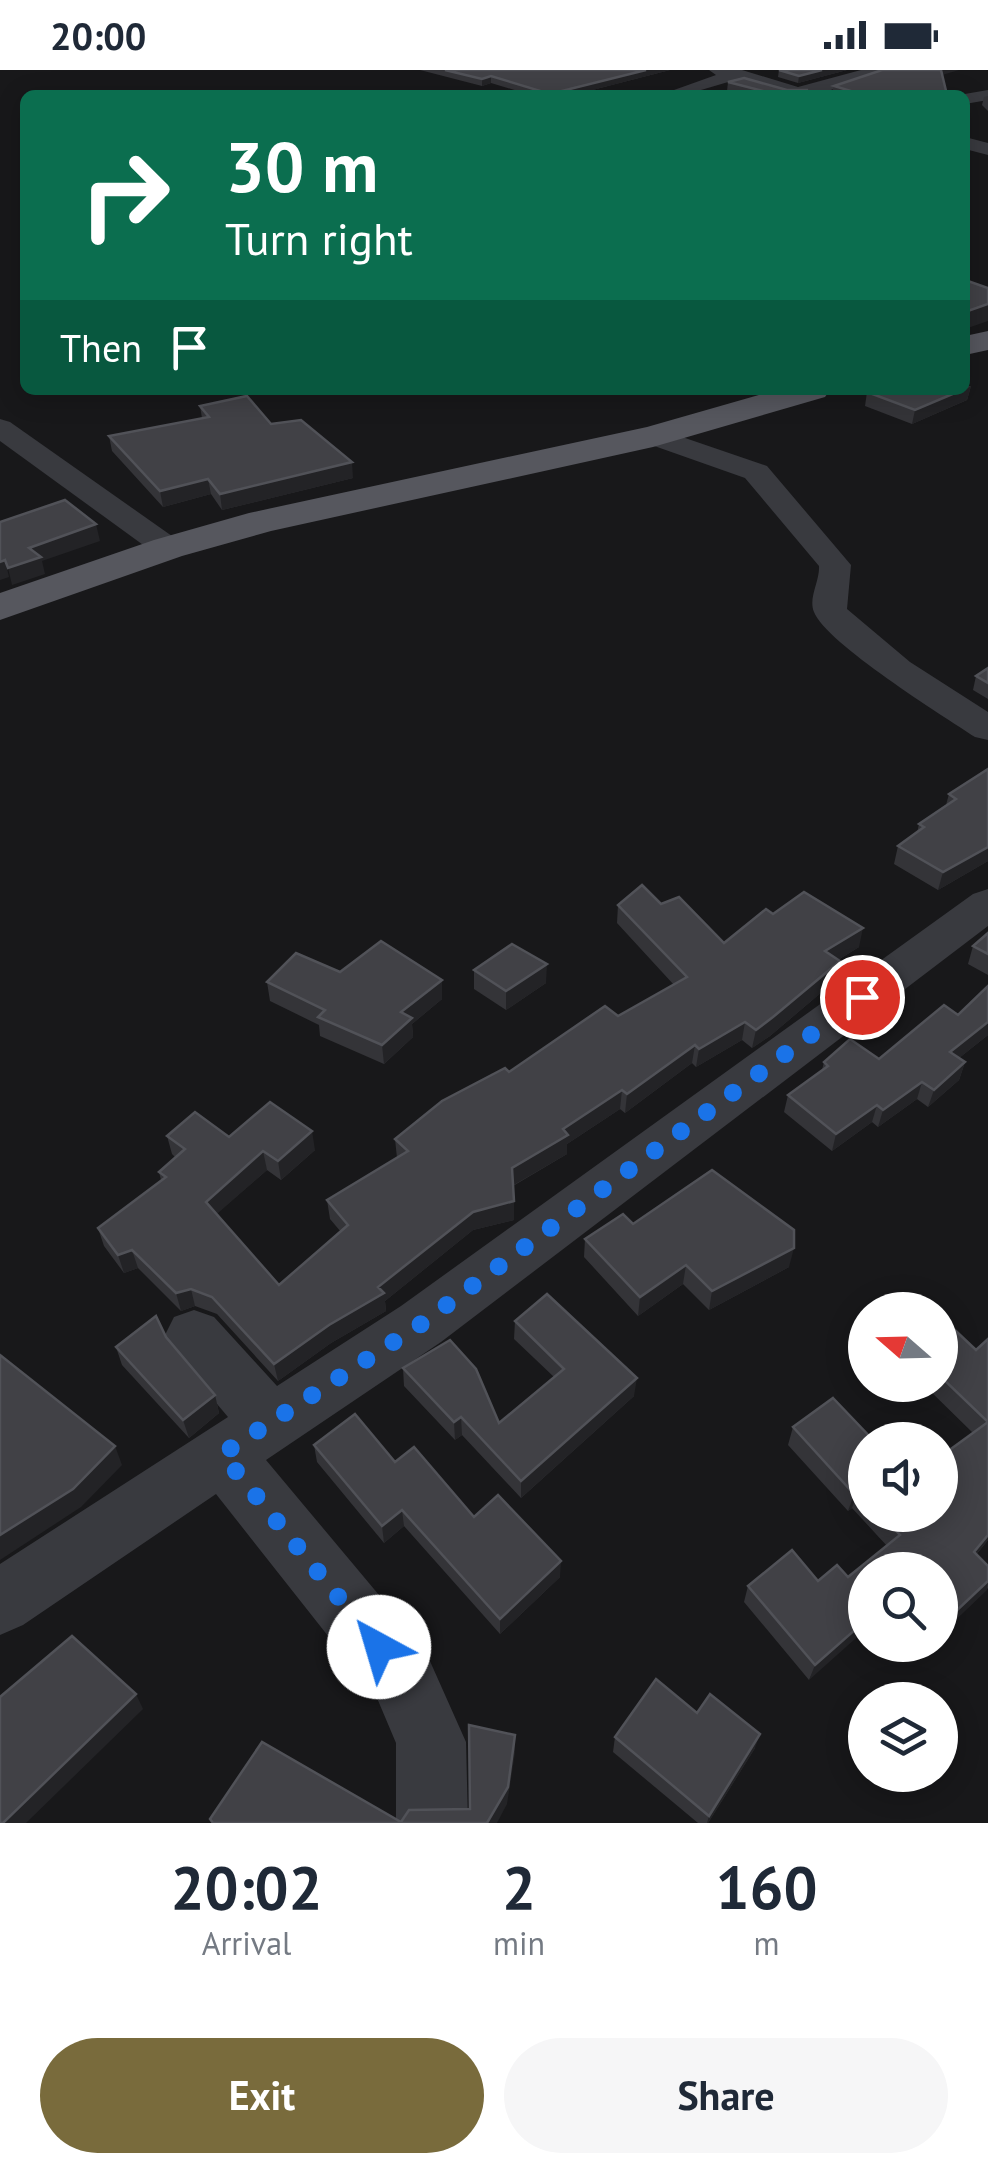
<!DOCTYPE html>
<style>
body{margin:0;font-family:"PT Sans",sans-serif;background:#f6f6f7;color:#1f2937;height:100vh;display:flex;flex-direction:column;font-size:38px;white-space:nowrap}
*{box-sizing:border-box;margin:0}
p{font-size:32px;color:#747a83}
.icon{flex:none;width:55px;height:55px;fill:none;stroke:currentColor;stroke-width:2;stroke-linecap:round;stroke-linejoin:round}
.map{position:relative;height:1753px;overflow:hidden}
.sheet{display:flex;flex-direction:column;background:#fff;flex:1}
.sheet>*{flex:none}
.banner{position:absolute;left:20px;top:20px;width:950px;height:305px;border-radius:15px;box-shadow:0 5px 25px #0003;background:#0b6e4f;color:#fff;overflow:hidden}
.needle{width:65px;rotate:290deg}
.buttons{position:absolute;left:848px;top:1222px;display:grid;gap:20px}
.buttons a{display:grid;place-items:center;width:110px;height:110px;border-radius:50%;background:#fff;box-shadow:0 5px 25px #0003;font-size:50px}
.pin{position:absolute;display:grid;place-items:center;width:85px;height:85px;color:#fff;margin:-42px;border:5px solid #fff;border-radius:50%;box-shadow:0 2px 10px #0007}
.me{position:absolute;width:110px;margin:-55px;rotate:321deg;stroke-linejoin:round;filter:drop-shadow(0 0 8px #0008)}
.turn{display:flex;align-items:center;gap:35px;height:210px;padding:0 40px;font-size:45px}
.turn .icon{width:130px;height:130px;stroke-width:2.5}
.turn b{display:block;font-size:70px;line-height:85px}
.then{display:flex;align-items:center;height:95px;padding:0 40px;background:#0003;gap:20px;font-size:38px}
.eta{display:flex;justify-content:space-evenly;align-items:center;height:170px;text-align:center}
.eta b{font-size:60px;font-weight:800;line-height:70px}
.button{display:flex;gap:20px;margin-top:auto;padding:20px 40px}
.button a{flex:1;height:115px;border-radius:60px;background:#796b3c;color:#fff;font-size:40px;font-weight:800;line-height:115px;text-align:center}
.button a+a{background:#f6f6f7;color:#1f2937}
.status{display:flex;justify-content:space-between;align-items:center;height:70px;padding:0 50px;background:#fff;direction:ltr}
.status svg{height:28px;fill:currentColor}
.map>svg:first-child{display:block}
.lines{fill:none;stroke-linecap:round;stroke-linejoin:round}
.minor{fill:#393a3f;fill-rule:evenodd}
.major{fill:#56575e;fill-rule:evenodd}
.wall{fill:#343438}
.shaded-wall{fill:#232326}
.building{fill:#414146;stroke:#515258;stroke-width:2.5}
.route{stroke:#1a73e8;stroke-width:18;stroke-dasharray:0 32.4}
</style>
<div class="status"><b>20:00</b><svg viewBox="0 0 49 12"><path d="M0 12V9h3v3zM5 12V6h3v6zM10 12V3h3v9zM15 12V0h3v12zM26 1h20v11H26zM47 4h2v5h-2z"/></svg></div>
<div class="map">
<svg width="988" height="1753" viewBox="0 0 988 1753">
<rect width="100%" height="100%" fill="#18181a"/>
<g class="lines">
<g class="minor">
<path d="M709,0H742L798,17L861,0H890L816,25H787L735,10L684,25L674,20L716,5Z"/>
<path d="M988,20V30L965,34V25H959Z"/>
<path d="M965,67L988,73V85L965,79Z"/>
<path d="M0,349L10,352L179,471L184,478L179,485H157L0,371Z"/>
<path d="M653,357L767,396L851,495L847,539L910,592L988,642V670L975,667C943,646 826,573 814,542C808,528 820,511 819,496L745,408L643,372L639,366L643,360Z"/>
<path d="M988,819V856L441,1272L266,1390L425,1580L466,1672L468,1753H396V1673L377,1628L216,1424L23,1555L0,1565V1494L228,1347L174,1283L165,1265L174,1247L194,1240L214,1247L277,1316L401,1236L973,824Z"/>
</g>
<g class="major">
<path d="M988,261V280L965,285V266Z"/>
<path d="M776,320H830L825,327L653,377L271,461L182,486L0,550V523L154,470L249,443L647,357Z"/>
</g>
</g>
<g class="wall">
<path d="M420,0H670L573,25H531L491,13L482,16Z"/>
<path d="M779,0H847L798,13L778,7Z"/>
<path d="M942,5L947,25H838L832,23L834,16Z"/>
<path d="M728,12L808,25H744L727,21Z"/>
<path d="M988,26V41L982,35L984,27Z"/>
<path d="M971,316L967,330L912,354L865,336L867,322Z"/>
<path d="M200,336L271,354L353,408L222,440L211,424L163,437L112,381L109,366L202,348Z"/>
<path d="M988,598V629L973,620L976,606Z"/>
<path d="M988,699V791L938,820L894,794L898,776L917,763L919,754L946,735L949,724Z"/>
<path d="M661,834L724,873L773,844L859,877L838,890L840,891L836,910L770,966L752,978L742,970L696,997L692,993L625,1043L620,1039L567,1074V1084L513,1116L514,1150L473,1160L385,1231L386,1241L331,1273L278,1311L217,1244L195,1236L181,1241L138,1198L124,1203L104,1176L98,1158L161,1110L159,1102L175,1087L172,1084L167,1066L229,1067L315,1080L281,1110L267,1100L216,1144L279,1215L341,1162L330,1149L327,1130L397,1088L395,1069L509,1002L618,946L674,915L617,853L618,835Z"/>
<path d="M988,863V905L968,894L973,876Z"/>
<path d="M474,900L546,913L506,940L474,919Z"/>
<path d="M267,912L442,929L412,954L413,967L384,994L320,966L319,955L270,931Z"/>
<path d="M988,916V965L959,988L965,992L959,1010L928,1037L917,1029L878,1057L872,1052L832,1081L784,1042L788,1025L822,1000L824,992L879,989L958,945Z"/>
<path d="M633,1154L789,1197L709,1240L683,1214L638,1246L584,1187L585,1169Z"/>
<path d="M940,1246L976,1280L988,1269V1470L976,1485L988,1496V1518L945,1560L940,1555V1500H865L809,1610L744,1532L748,1516L848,1507L887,1476L852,1438L848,1441L788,1375L793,1357L865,1370V1445H940L973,1363L924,1315H940Z"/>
<path d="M515,1251L634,1326L521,1428L462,1365L455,1370L404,1316L403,1298L499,1353L554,1307L514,1269Z"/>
<path d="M166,1267L215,1325L219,1343L189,1368L122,1295L116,1277Z"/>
<path d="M314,1375L395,1392L560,1507L500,1564L404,1456L384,1473L317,1392Z"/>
<path d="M697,1643L755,1678L708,1753H698L613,1682L615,1667Z"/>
</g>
<g class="shaded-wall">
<path d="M646,0H670L573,25H550Z"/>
<path d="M822,0H847L798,13L799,6Z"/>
<path d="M940,0H959L939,6Z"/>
<path d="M491,6V13L482,16V9Z"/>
<path d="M988,234V251L965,259V242Z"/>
<path d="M971,316L967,330L912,354L915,340L965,320Z"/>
<path d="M352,392L353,408L222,440L220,424Z"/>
<path d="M208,409L211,424L163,437L160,421Z"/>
<path d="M96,454L100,471L42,491L45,504L12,515L8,498L29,478Z"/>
<path d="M5,490L9,507L0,510V492Z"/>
<path d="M988,777V791L938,820L943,802Z"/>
<path d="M863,858L859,877L821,900L825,881Z"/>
<path d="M840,891L836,910L770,966L752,978L756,960Z"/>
<path d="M547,894L546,913L506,940V921Z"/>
<path d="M442,910V929L412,954L413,967L384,994L382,975L401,942Z"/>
<path d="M745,952L742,970L696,997L699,979Z"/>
<path d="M988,952V965L944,1000L950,982Z"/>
<path d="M695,975L692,993L625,1043L627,1024Z"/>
<path d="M965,992L959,1010L928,1037L934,1020Z"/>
<path d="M922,1012L917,1029L878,1057L883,1040Z"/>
<path d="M622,1020L620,1039L567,1074V1084L512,1116V1098L563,1059Z"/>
<path d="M877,1035L872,1052L832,1081L836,1064Z"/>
<path d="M312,1061L315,1080L281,1110L278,1091Z"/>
<path d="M263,1081L267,1100L210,1150L206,1132Z"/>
<path d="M514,1131V1150L473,1160L385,1231L386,1241L331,1273L278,1311L274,1294L378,1217L473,1142Z"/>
<path d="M794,1178L789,1197L709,1240L712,1221Z"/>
<path d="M132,1180L138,1198L124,1203L118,1185Z"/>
<path d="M686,1195L683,1214L638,1246L640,1227Z"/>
<path d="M191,1219L195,1236L181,1241L176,1223Z"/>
<path d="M637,1308L634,1326L521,1428V1411Z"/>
<path d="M215,1325L219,1343L189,1368L183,1350Z"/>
<path d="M461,1347L462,1365L455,1370L454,1352Z"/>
<path d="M115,1376L122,1395L81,1437L0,1490V1465Z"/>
<path d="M858,1421L852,1438L848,1441L854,1424Z"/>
<path d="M402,1440L404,1456L384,1473L382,1456Z"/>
<path d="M988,1465V1470L965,1498L974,1482Z"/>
<path d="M561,1491L560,1507L500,1564V1549Z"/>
<path d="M988,1511L987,1520L945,1560L953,1544Z"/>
<path d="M865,1551V1560L809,1610L815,1595Z"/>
<path d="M136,1624L143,1639L26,1753H3Z"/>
<path d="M760,1664L755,1678L708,1753H707L709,1746Z"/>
<path d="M515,1665V1683L507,1734L497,1753H487Z"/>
</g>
<g class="building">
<path d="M445,0H646L550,24L491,6L482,9Z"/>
<path d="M779,0H822L799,6Z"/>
<path d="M882,0H941L947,25H864L834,16Z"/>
<path d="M744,8L787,20H808L792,25H779L728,12Z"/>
<path d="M965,210L988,218V234L965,242Z"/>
<path d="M873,320H962L915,340L867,322Z"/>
<path d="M247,326L271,354L301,350L352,392L220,424L208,409L160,421L109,366L209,347L200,336Z"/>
<path d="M65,430L96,454L29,478L41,487L8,498L5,490L0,492V452Z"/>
<path d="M988,598V613L976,606Z"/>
<path d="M988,699V777L943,802L898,776L924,757L919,754L956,729L949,724Z"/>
<path d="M642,815L661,834L679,827L724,873L766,839L773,844L804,822L863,858L825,881L840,891L773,947L756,960L745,952L699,979L695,975L627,1024L622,1020L563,1059L568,1065L512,1098L514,1131L473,1142L378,1217L384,1223L329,1255L274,1294L212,1227L191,1219L176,1223L132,1180L118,1185L98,1158L166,1107L159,1102L185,1079L167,1066L195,1042L229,1067L270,1032L312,1061L278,1091L263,1081L206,1132L279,1215L348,1155L327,1130L408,1081L395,1069L442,1031L505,998L509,1002L605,936L618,946L687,907L618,835Z"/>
<path d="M988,863V884L973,876Z"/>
<path d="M381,871L442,910L401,942L412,948L382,975L318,947L325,940L267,912L296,883L340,902Z"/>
<path d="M512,874L547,894L506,921L474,900Z"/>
<path d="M988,916V952L950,982L965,992L934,1020L922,1012L883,1040L877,1035L836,1064L788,1025L828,996L824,992L850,969L879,989L944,935L958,945Z"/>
<path d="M712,1100L794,1160V1178L712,1221L686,1195L640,1227L585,1169L623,1144L633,1154Z"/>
<path d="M547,1224L637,1308L521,1411L461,1347L454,1352L403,1298L450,1270L476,1299L499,1353L564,1299L515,1251Z"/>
<path d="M156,1246L166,1267L215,1325L183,1350L116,1277Z"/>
<path d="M940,1246L976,1280L988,1269V1352L940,1306Z"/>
<path d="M0,1285L115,1376L73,1419L0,1465Z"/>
<path d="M833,1328L873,1370H865V1428L858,1421L854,1424L793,1357Z"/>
<path d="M355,1344L395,1392L414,1377L474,1447L498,1425L561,1491L500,1549L402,1440L382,1456L314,1375Z"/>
<path d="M988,1352V1465L974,1482L988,1496V1511L953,1544L940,1531V1500H865V1551L815,1595L748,1516L792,1480L818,1511L837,1495L848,1507L900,1465L881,1445H940V1387Z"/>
<path d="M72,1566L136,1624L3,1753H0V1627Z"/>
<path d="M656,1609L697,1643L710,1624L760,1664L709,1746L615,1667Z"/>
<path d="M469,1655L515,1665L508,1717L487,1753H213L210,1749L262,1672L401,1752L409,1740L470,1739Z"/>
</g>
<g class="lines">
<path class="route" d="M379,1577L222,1384L421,1254L862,927"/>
</g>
</svg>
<div class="buttons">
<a><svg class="needle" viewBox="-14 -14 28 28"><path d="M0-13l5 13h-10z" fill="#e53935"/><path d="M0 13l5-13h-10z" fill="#747a83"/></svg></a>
<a><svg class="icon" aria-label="sound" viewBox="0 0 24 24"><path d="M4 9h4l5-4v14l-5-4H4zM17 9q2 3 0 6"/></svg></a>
<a><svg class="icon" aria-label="search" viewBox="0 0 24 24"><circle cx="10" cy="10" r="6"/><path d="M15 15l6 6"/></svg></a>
<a><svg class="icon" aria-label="layers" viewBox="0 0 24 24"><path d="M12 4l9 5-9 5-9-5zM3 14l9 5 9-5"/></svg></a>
</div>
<div class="pin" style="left:862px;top:927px;background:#d93025"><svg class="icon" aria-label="arrive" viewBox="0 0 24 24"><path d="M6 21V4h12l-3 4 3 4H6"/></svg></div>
<svg class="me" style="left:379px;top:1577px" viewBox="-20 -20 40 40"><circle r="19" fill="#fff"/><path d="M0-13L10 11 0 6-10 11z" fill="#1a73e8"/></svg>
<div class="banner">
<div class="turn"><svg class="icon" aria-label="right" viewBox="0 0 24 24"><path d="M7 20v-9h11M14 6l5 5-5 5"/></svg><div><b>30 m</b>Turn right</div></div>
<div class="then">Then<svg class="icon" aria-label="arrive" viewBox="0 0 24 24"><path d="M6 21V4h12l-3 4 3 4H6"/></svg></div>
</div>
</div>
<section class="sheet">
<div class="eta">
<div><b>20:02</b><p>Arrival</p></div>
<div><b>2</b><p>min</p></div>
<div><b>160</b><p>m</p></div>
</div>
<div class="button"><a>Exit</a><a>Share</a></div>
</section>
